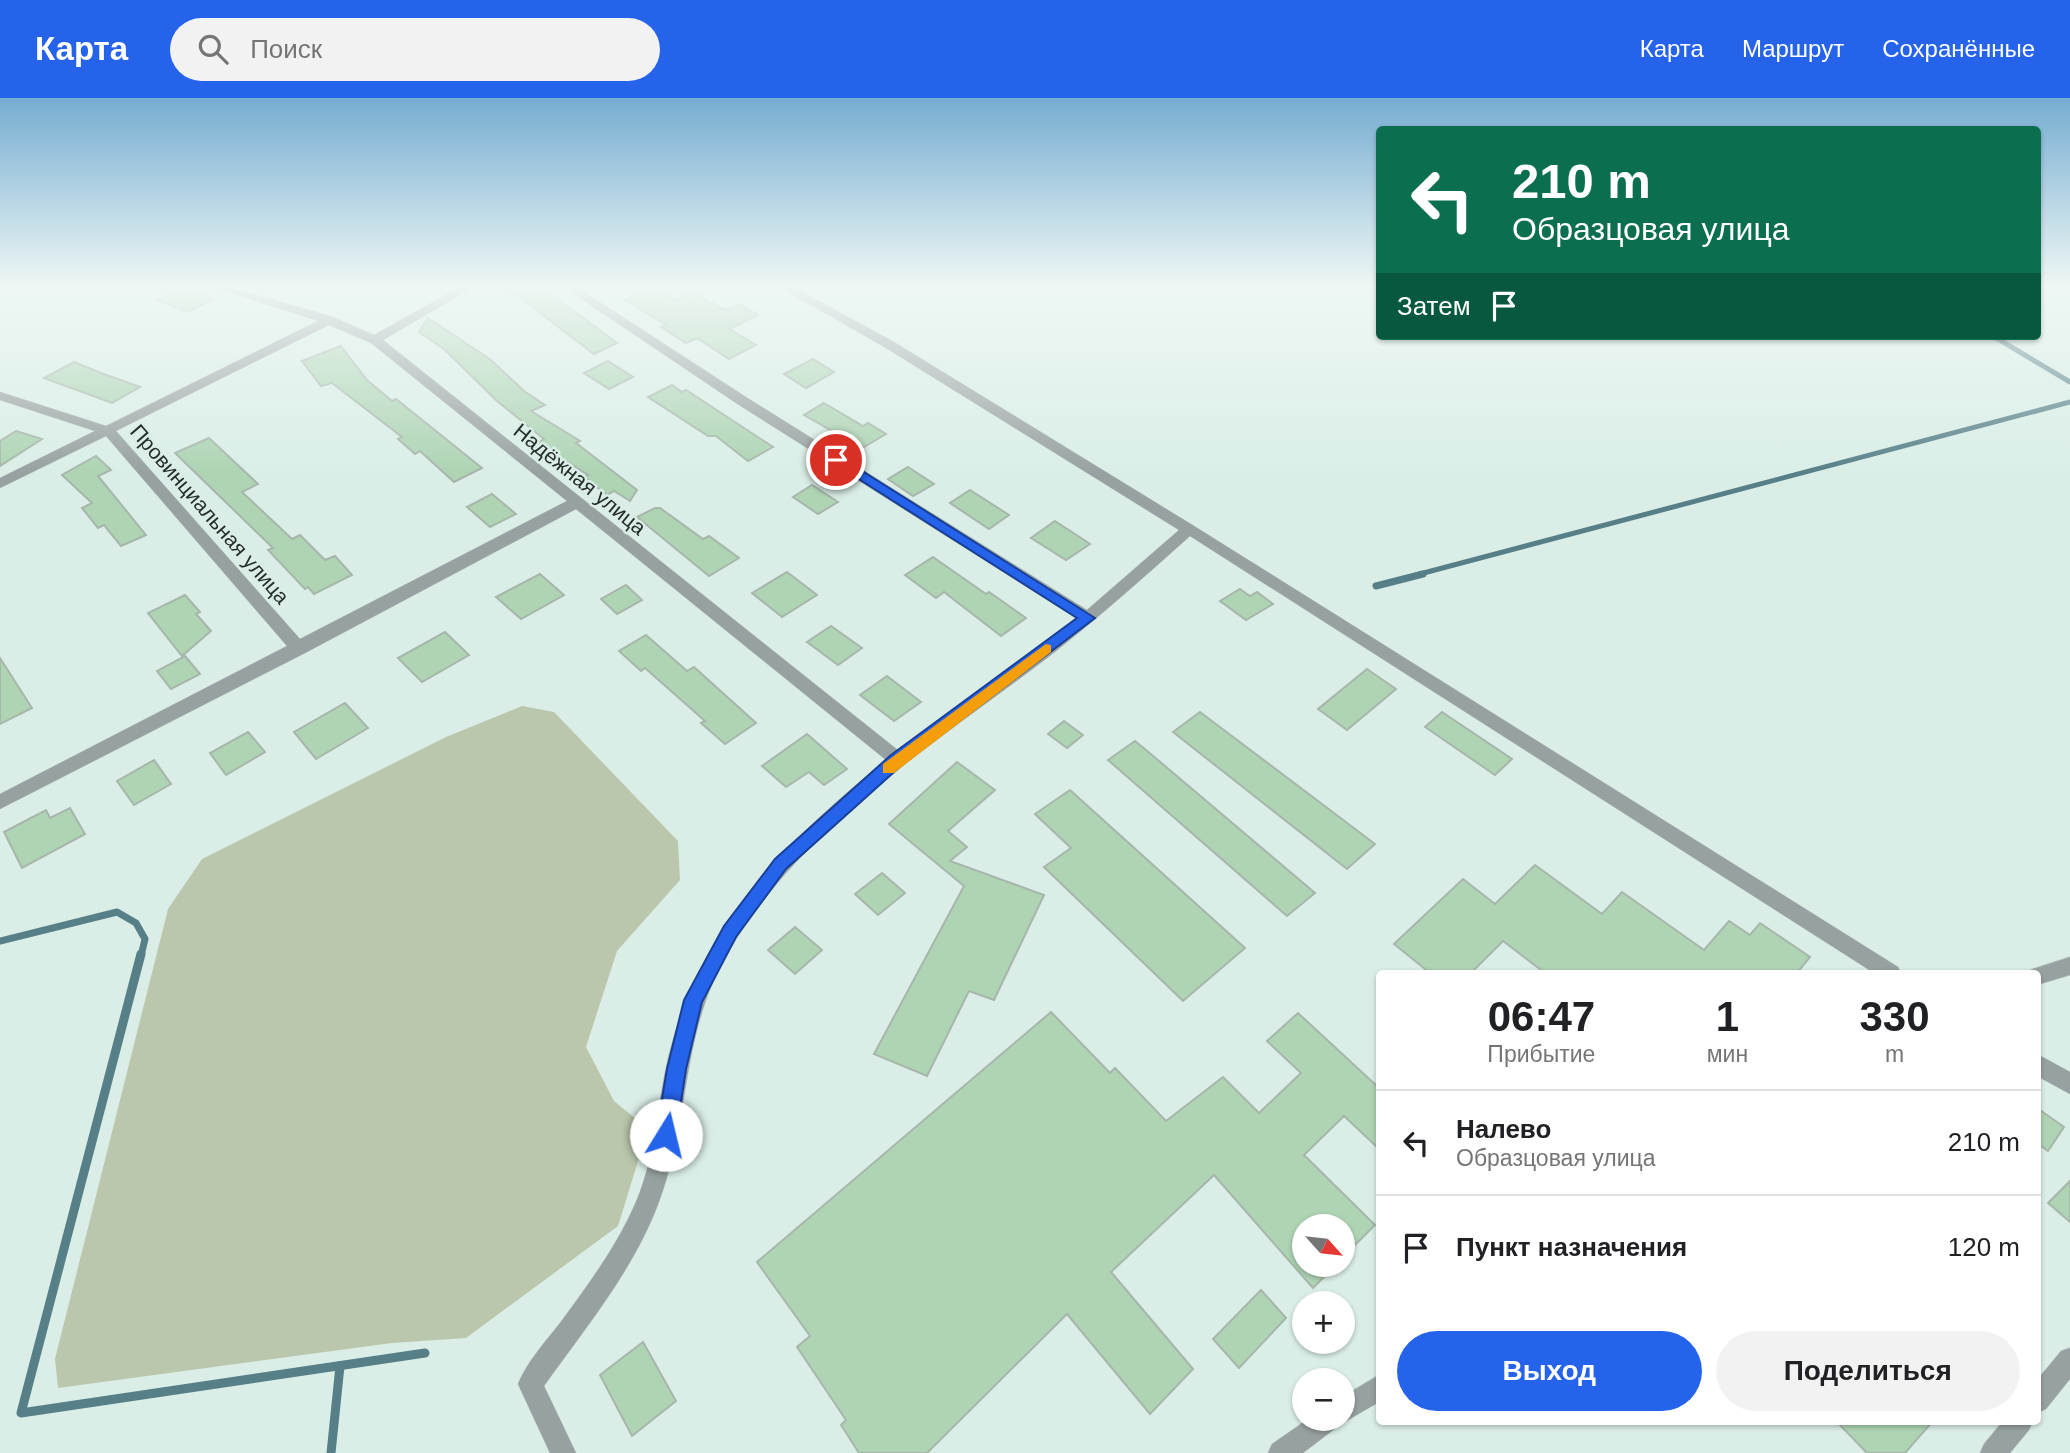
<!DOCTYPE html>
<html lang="ru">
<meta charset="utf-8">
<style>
body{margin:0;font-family:Arial,sans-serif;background:#f2f2f2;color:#202124;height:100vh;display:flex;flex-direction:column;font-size:26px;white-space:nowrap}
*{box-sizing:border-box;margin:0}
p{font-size:23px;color:#757577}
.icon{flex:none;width:38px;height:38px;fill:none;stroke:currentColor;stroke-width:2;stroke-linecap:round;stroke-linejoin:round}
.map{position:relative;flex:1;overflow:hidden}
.side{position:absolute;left:1376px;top:872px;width:665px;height:455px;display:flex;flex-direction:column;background:#fff;border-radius:7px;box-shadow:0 2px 5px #0004}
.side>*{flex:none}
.top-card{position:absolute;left:1376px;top:28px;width:665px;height:214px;border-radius:7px;box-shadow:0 2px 5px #0004;background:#0b6e4f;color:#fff;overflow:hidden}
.needle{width:46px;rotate:117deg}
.controls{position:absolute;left:1292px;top:1116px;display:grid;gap:14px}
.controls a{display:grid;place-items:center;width:63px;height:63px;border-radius:50%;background:#fff;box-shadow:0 2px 5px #0004;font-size:35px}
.pin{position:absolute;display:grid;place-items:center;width:60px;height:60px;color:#fff;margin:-30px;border:4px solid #fff;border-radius:50%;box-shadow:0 2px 7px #0007}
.me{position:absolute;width:77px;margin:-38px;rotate:9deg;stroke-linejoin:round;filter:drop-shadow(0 0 5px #0008)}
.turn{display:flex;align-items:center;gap:24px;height:147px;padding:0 21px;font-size:32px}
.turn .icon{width:91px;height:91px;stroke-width:2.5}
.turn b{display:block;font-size:49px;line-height:60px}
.then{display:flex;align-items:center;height:66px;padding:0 21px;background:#0003;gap:14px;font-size:26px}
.eta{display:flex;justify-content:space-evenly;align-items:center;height:119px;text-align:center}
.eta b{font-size:42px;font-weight:700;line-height:49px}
.primary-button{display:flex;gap:14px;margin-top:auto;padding:14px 21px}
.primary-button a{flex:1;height:80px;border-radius:42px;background:#2563eb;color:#fff;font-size:28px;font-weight:700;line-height:80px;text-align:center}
.primary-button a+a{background:#f2f2f2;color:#202124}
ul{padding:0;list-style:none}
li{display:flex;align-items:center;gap:21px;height:105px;padding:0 21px;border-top:2px solid #e0e0e0}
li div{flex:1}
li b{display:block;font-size:26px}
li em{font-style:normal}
header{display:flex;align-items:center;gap:42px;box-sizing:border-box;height:98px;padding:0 35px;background:#2563eb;color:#fff}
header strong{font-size:33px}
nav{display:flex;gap:38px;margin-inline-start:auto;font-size:24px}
.search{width:490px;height:63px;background:#f2f2f2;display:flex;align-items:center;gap:18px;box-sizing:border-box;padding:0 24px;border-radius:38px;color:#757577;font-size:26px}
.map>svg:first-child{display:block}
.green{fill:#bac7ac}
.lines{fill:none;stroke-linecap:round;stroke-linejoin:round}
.stream-far2{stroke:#577f88;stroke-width:5}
.stream-far1{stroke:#577f88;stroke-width:7}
.stream{stroke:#577f88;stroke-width:9}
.building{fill:#aed4b4;stroke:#a7b6aa;stroke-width:2}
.street-casing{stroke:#bacbc5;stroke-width:1}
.street{fill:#98a1a1;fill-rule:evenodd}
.route{fill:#2563eb;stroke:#184099;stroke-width:2}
.slow{fill:#f59e0b}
.labels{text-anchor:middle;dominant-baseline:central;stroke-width:5;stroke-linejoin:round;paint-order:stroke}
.street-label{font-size:21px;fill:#262e2b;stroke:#daeee7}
</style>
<header>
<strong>Карта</strong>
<div class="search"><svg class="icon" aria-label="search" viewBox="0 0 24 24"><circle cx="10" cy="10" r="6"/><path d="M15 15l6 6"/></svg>Поиск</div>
<nav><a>Карта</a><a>Маршрут</a><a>Сохранённые</a></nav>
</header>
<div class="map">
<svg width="2070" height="1355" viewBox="0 0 2070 1355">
<rect width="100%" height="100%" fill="#daeee7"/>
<path class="green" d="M522,608L554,614L678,743L680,782L617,853L586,949L614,1003L648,1031L618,1128L466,1240L392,1245L58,1290L55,1261L168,811L202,761L446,639Z"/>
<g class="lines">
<g class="stream-far2">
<path d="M1993,238L2070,284"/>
<path d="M1416,477L2070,304"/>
</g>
<g class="stream-far1">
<path d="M1376,488L1423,476"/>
<path d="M0,843L117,814L136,825L145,841L141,858"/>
</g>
<g class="stream">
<path d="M141,856L21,1315L425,1255"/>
<path d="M331,1355L340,1268"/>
</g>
</g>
<g class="building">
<path d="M502,186H531L558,201L617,245L594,256Z"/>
<path d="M182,189L213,201L188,214L157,202Z"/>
<path d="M647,191L651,194L657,191L676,202L692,194L725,212L739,206L758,217L729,231L756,247L729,261L697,240L686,245L661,229L666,227L625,202Z"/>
<path d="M428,220L491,262L524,293L545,307L531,313L580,343L576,345L637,392L630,403L614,393L607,397L584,379L588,377L537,345L544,341L497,303L444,251L419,234Z"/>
<path d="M341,248L367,282L392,303L396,301L482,370L454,384L420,353L415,356L398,341L402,339L332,285L321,288L302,263Z"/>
<path d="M813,261L834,274L806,290L784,276Z"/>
<path d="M608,263L633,279L609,291L584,275Z"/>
<path d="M74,264L101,275L140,289L112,305L44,280Z"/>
<path d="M672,287L682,294L686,292L773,349L748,363L716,338H708L648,299Z"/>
<path d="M824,305L863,328L868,325L886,336L862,350L804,317Z"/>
<path d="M16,333L42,341L0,368V343Z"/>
<path d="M209,340L258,386L242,394L292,441L300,437L325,462L335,458L352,477L314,496L308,489L305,491L268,452L273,450L175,355Z"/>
<path d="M96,358L111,372L98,378L146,437L121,448L104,427L98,430L82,410L92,405L62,377Z"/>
<path d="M908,369L934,386L913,398L888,381Z"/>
<path d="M812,387L838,404L818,416L793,399Z"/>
<path d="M970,392L1009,417L989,431L950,405Z"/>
<path d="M492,396L516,416L490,429L467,409Z"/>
<path d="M655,410H660L703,441L709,438L739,460L709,478L637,419Z"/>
<path d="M1055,423L1075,436L1090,446L1066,462L1031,440Z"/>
<path d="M933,459L986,496L989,494L1026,520L1001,538L944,494L936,500L905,477Z"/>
<path d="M787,474L817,497L782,519L752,495Z"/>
<path d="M540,476L564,497L521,521L496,499Z"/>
<path d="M626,487L642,502L617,516L601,501Z"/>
<path d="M1240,491L1250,498L1257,494L1273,506L1246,522L1220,503Z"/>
<path d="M185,497L200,514L196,516L211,533L182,558L148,515Z"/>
<path d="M831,528L862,550L838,567L807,544Z"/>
<path d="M445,534L469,557L422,584L398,560Z"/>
<path d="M646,537L687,573L694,569L756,625L725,646L701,625L705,623L645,570L641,573L619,553Z"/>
<path d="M185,558L200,576L171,591L157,573Z"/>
<path d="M0,560L32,610L0,626Z"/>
<path d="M1367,571L1396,591L1347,632L1318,611Z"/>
<path d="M887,578L921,604L894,623L860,597Z"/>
<path d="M345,605L368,630L316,661L294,634Z"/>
<path d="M1200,614L1375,746L1347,771L1173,634Z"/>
<path d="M1442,614L1512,661L1495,677L1425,629Z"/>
<path d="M1064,623L1083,637L1067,650L1048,636Z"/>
<path d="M248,634L265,654L226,677L210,655Z"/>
<path d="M807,636L847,671L824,687L809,674L786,689L762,668Z"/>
<path d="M1135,643L1152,657L1315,795L1287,818L1108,662Z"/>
<path d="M154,662L171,686L134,707L117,683Z"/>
<path d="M957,664L995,692L948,733L967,749L950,763L1044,797L994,902L969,893L927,978L874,956L964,788L889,726Z"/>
<path d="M1070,692L1245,850L1183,903L1044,769L1071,750L1035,716Z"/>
<path d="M70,710L85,736L22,770L4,734L46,712L50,720Z"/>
<path d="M1535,767L1602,816L1622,794L1704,852L1729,823L1750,837L1760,825L1810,859L1797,875H1545L1503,843L1471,875H1430L1394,846L1463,781L1495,806Z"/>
<path d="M882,775L905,795L878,817L855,796Z"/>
<path d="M795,829L822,852L795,876L768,852Z"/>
<path d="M1051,914L1110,975L1115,970L1166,1023L1223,979L1259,1015L1301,975L1267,943L1298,915L1379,990V1051L1344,1018L1304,1057L1375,1127L1342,1160V1129H1304V1167H1336L1313,1190L1214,1077L1111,1174L1193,1271L1150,1316L1067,1216L927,1355H859L841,1327L846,1322L797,1249L810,1238L757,1164Z"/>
<path d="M2037,1010L2064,1029L2048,1053L2037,1045Z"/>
<path d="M2070,1083V1124L2048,1105Z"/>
<path d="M1261,1192L1286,1220L1239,1270L1213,1241Z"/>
<path d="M643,1244L676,1303L632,1338L600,1277Z"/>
<path d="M1836,1323H1933L1905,1355H1867Z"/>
</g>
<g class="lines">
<defs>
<g id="street">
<path d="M202,186H219L333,219L374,237L465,186H479L383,242L899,653L1076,520L739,307L559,186H572L749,301L1087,512L1179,432L886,250L774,186H788L894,244L1194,428L1898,869L1901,875H1874L1190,438C1143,480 1096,522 1047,560C934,646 805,726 730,851C681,932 691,1011 662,1095C638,1167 588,1226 544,1288L576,1355H550L518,1286C527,1264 545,1244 560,1225C588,1187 617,1148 636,1104C657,1055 657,1000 671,949C704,823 788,742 886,662L576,411L305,555L0,711V696L287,548L106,338L0,390V380L95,333L0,302V294L106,328L318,223ZM329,227L371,245L567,403L300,541L116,333Z"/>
<path d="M2070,859V877L2037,887V875H2028L2030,872Z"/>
<path d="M2037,956L2070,974V996L2037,978Z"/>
<path d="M2070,1250V1281L2046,1311L2037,1315V1282L2061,1253Z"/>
<path d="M1379,1277V1304L1341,1326L1303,1355H1268L1272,1346L1308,1321H1342V1299Z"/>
<path d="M2003,1323H2033L2029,1332L2010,1355H1980L1984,1346Z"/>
</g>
</defs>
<use href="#street" class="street-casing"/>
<use href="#street" class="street"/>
</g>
<linearGradient id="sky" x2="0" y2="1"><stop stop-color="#76add2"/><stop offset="0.5" stop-color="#eef7f4"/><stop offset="1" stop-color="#eef7f4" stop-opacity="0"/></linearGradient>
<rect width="2070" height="375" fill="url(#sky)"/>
<path class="route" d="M832,359H840L1095,520L903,666L786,771L736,839L702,904L686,971L676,1037L673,1044L666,1047L659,1044L656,1037L667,971L684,902L724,828L775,761L891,657L1077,520L832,364Z"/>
<path class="slow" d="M1046,546L1051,547V554L894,675H883V666Z"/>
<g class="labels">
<g class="street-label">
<text transform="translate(580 381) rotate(39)">Надёжная улица</text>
<text transform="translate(210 416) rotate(49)">Провинциальная улица</text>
</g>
</g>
</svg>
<div class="controls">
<a><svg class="needle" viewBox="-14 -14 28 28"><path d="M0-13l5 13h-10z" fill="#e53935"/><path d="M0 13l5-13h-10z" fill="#757577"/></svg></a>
<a>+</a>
<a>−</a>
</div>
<div class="pin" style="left:836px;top:362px;background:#d93025"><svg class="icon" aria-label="arrive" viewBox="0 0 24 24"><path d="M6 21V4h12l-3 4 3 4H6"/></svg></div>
<svg class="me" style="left:666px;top:1037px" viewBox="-20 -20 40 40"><circle r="19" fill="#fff"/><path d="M0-13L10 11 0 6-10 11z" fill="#2563eb"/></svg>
<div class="top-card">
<div class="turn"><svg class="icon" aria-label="left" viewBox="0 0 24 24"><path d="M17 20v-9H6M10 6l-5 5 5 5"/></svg><div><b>210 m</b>Образцовая улица</div></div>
<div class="then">Затем<svg class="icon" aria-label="arrive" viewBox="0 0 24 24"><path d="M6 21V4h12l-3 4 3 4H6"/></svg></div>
</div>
<section class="side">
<div class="eta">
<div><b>06:47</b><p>Прибытие</p></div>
<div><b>1</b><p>мин</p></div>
<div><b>330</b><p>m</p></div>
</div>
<ul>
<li><svg class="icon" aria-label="left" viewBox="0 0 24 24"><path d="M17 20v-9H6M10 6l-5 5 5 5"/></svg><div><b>Налево</b><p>Образцовая улица</p></div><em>210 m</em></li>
<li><svg class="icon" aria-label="arrive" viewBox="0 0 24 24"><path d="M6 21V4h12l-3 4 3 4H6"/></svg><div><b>Пункт назначения</b></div><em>120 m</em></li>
</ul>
<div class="primary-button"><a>Выход</a><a>Поделиться</a></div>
</section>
</div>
